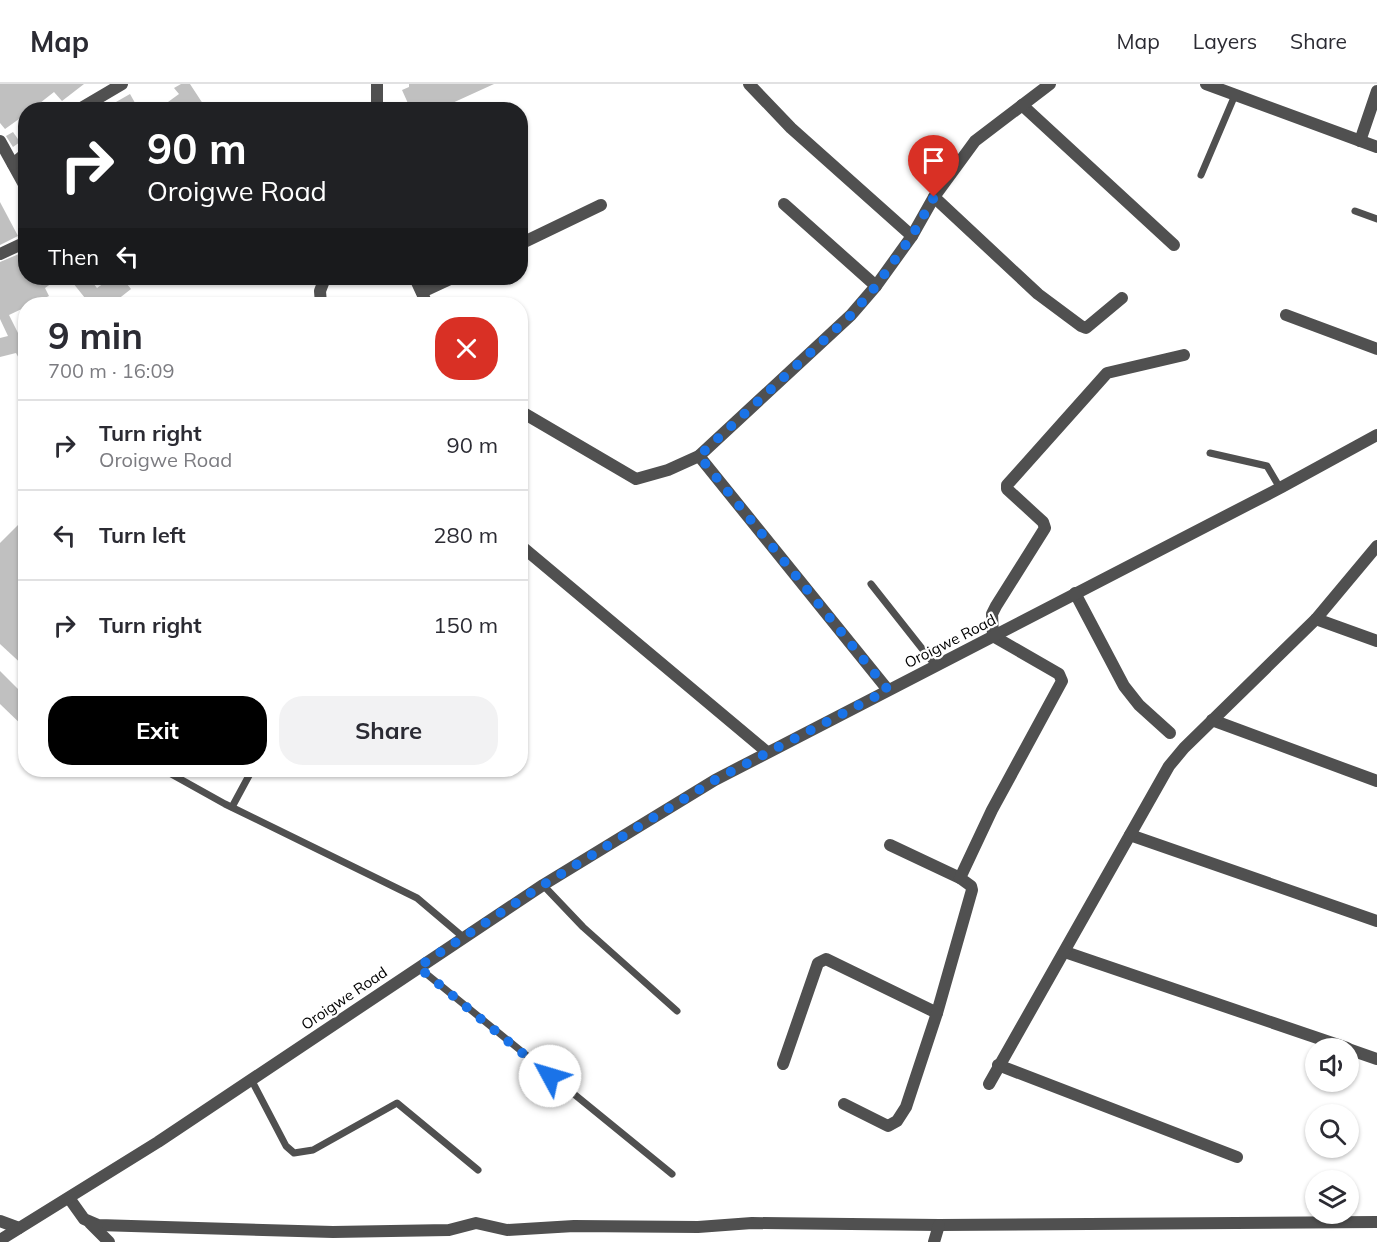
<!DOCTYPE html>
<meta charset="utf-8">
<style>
body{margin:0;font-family:Mulish,sans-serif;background:#f2f2f3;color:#2b2b33;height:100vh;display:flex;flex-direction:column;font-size:22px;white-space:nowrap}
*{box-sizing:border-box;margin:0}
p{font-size:20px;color:#7c7c81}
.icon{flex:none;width:33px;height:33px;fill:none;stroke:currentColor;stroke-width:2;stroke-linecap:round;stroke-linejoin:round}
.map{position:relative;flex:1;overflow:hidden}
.drawer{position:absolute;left:18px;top:213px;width:510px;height:480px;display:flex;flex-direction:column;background:#fff;border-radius:24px;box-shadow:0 2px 4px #0004}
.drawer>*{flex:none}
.hud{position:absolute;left:18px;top:18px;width:510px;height:183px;border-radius:24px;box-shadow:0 2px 4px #0004;background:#202124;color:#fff;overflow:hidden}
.buttons{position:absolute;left:1305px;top:954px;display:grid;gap:12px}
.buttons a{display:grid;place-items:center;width:54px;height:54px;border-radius:50%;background:#fff;box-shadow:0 2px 4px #0004;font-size:30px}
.pin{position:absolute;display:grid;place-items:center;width:51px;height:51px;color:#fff;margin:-62px -26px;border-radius:50% 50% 50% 0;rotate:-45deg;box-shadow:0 0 6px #0007}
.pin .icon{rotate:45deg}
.me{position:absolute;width:66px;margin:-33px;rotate:309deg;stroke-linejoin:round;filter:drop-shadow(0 0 4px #0008)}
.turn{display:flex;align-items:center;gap:21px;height:126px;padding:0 30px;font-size:27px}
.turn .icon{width:78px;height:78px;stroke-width:2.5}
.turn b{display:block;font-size:42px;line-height:51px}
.then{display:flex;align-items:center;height:57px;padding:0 30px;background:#0003;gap:12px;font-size:22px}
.round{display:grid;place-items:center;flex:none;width:63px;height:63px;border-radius:24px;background:#f2f2f3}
.head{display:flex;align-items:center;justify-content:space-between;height:102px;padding:0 30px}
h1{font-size:36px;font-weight:700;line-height:45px}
.primary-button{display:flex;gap:12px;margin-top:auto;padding:12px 30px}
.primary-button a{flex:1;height:69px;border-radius:24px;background:#000;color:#fff;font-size:24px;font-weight:700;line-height:69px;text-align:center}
.primary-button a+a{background:#f2f2f3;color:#2b2b33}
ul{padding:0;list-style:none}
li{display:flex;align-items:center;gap:18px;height:90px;padding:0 30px;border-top:2px solid #e1e1e2}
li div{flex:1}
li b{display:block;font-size:22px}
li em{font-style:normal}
header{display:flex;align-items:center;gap:36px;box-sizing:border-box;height:84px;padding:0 30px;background:#fff;border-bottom:2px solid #e1e1e2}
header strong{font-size:28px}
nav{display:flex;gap:33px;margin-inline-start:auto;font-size:21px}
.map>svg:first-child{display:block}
.building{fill:#c0c0c0}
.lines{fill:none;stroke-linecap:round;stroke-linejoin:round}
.service{stroke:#505050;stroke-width:7}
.minor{stroke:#505050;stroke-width:12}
.tertiary{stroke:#505050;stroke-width:12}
.route{stroke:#1a73e8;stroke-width:10;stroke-dasharray:0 18}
.labels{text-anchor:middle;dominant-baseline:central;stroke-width:4.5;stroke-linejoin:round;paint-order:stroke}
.street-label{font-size:15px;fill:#000;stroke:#fff}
</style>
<header>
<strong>Map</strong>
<nav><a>Map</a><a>Layers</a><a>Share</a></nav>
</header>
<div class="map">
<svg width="1377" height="1158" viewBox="0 0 1377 1158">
<rect width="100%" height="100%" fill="#fff"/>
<g class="building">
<path d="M0,0H84L62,17L54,8L31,26H26V30L5,45L0,39Z"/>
<path d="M181,0H190L207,26H173L168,18L179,10L174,4Z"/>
<path d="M409,0H494L437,26H411L402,6L409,3Z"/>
<path d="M130,10L139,26H102Z"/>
<path d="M13,48L20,58L13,63L6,52Z"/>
<path d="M0,118L18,152L0,161Z"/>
<path d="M26,167V194H59L45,204L49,212L9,231L18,249L26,276L21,278L16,269L0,273V254L8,252L0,235V178Z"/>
<path d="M69,194H89L97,204L111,194H122L131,205L112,220H77L85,214Z"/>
<path d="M26,433V584L0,560V459Z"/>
<path d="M0,587L26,613V645L0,620Z"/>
</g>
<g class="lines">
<g class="service">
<path d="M1201,91L1235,11"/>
<path d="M1355,127L1377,135"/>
<path d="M1210,369L1267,382L1280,404"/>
<path d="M871,500L935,581"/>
<path d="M164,686L225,720L417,814L463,853"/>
<path d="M232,723L252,686"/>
<path d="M543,801L583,843L677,927"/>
<path d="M418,883L672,1090"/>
<path d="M251,995L286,1062L294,1069L313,1066L397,1019L478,1086"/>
</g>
<g class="minor">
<path d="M377,0V26"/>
<path d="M749,0L791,44L912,152"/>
<path d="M1206,0L1377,63"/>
<path d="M1022,21L1174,161"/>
<path d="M78,26L122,0"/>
<path d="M0,57L26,104"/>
<path d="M1360,57L1377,7"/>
<path d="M13,80L26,69"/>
<path d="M934,113L1038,210L1081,242L1086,244L1122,214"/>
<path d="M784,120L876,202"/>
<path d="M520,160L601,121"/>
<path d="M0,170L26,158"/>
<path d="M415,194L427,220"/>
<path d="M422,208L452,194"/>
<path d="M321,220L320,207L325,194"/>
<path d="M1286,231L1377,265"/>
<path d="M520,327L636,395L668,386L699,372L851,231L876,202L912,152L934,113L975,57L1050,0"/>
<path d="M699,372L888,606"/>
<path d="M520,461L767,668"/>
<path d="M1075,509L1124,602L1139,621L1170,649"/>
<path d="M1316,535L1377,557"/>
<path d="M1212,636L1377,697"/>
<path d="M1130,751L1377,837"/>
<path d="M890,761L960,794"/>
<path d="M1065,868L1347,964"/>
<path d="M1348,965L1377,975"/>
<path d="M783,980L818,879L826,875L937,929"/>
<path d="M998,981L1237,1073"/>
<path d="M989,1000L1169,682L1184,664L1316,535L1377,462"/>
<path d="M844,1020L888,1042L897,1037L906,1023L937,929L972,806L971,802L960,794L992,726L1062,597L1059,590L993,552L992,530L996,522L1045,444L1043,438L1007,405V401L1107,289L1184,271"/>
<path d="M69,1114L84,1135L98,1141L333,1148L449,1146L476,1139L507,1146L574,1142L698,1143L752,1139L939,1141L1377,1138"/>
<path d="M0,1137L19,1144"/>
<path d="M90,1139L109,1158"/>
<path d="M934,1158L939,1141"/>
</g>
<path class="tertiary" d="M0,1156L158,1058L543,801L715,696L1280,404L1377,351"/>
</g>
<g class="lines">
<path class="route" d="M550,992L418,883L543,801L715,696L888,606L699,372L851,231L876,202L912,152L934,113"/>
</g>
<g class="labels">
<g class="street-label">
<text transform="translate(950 557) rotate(-27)">Oroigwe Road</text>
<text transform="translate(344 914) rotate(-34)">Oroigwe Road</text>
</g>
</g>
</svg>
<div class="buttons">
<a><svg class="icon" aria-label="sound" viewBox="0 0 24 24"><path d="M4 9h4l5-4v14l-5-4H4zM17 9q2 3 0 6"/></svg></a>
<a><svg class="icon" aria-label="search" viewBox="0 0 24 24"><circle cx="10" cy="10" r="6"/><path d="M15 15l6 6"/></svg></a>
<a><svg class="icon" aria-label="layers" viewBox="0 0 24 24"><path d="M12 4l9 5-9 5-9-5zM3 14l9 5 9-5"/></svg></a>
</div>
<div class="pin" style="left:934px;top:113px;background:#d93025"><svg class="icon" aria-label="arrive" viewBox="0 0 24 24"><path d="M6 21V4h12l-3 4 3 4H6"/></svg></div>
<svg class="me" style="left:550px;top:992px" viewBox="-20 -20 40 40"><circle r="19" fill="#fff"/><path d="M0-13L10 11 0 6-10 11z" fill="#1a73e8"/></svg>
<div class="hud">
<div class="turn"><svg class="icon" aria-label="right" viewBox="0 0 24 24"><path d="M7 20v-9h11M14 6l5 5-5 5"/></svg><div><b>90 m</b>Oroigwe Road</div></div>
<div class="then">Then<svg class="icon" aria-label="left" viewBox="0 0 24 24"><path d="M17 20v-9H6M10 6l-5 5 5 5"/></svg></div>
</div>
<section class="drawer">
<div class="head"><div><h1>9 min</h1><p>700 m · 16:09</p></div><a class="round" style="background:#d93025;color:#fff"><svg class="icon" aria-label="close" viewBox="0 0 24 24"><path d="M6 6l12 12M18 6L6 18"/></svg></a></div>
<ul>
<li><svg class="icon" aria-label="right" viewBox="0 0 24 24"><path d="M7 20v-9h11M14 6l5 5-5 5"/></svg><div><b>Turn right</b><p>Oroigwe Road</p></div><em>90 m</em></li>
<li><svg class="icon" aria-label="left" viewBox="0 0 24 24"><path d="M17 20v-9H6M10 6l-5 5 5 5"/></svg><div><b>Turn left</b></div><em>280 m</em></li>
<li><svg class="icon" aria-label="right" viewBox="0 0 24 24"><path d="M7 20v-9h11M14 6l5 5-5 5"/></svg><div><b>Turn right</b></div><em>150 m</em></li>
</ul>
<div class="primary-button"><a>Exit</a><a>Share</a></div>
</section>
</div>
